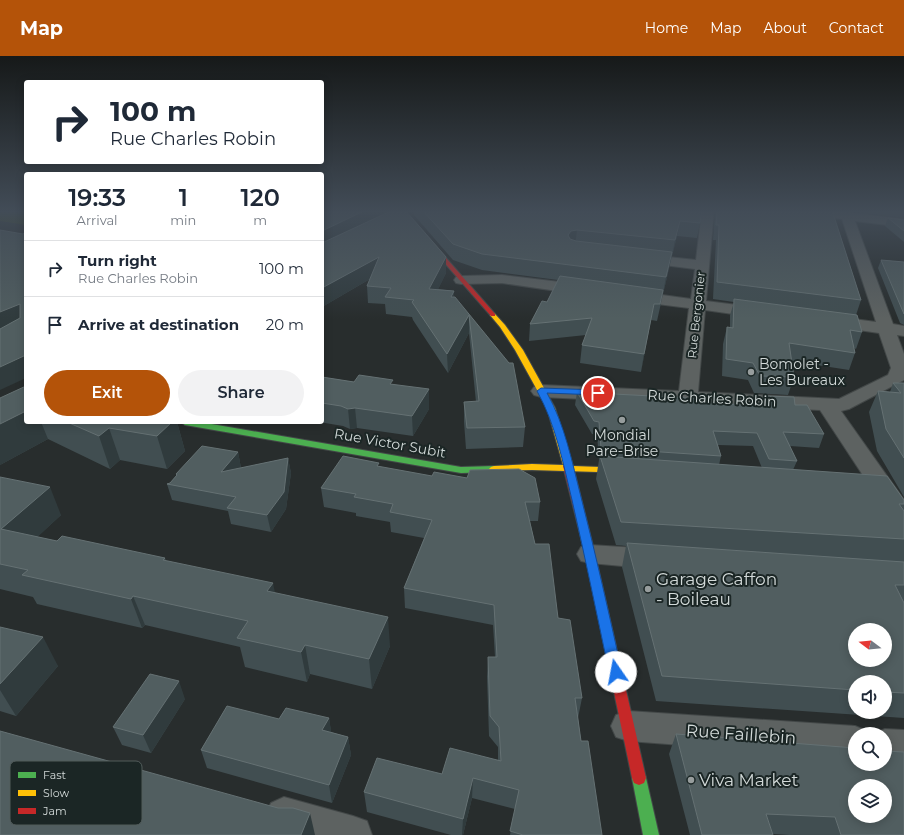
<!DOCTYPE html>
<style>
body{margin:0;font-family:Montserrat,sans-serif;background:#f2f2f3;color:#1f2937;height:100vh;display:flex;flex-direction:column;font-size:15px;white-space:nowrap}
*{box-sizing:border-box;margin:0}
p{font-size:13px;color:#747a83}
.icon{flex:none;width:22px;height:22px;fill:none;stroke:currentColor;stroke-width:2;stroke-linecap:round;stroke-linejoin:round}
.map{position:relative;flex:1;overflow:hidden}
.drawer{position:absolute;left:24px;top:116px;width:300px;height:252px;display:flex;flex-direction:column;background:#fff;border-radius:4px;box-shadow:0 2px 10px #0003}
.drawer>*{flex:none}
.top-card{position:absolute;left:24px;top:24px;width:300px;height:84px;border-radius:4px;box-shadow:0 2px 10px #0003;background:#fff;color:#1f2937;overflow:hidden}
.needle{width:26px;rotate:286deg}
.tools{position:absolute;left:848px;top:567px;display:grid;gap:8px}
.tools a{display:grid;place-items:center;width:44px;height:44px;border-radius:50%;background:#fff;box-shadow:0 2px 10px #0003;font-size:20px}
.pin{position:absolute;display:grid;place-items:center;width:34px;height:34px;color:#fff;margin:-17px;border:2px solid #fff;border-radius:50%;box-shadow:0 1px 4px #0007}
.me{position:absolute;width:44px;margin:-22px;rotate:348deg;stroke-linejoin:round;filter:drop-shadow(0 0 3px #0008)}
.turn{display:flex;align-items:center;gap:14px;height:84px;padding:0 20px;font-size:18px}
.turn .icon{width:52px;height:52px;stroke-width:2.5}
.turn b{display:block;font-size:28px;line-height:34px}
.eta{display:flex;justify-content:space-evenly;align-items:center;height:68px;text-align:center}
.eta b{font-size:24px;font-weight:600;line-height:28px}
.primary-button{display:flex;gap:8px;margin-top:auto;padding:8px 20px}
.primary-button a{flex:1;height:46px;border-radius:24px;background:#b45309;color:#fff;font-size:16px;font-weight:600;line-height:46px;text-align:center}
.primary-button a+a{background:#f2f2f3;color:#1f2937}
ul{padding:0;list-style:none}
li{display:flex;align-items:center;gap:12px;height:56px;padding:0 20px;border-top:1px solid #e0e1e3}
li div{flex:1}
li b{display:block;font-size:15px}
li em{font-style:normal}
header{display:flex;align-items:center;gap:24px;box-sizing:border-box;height:56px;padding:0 20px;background:#b45309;color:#fff}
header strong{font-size:19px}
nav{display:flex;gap:22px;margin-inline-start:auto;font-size:14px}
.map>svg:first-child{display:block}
.green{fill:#3c4717}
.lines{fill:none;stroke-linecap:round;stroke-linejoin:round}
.street-casing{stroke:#434848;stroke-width:2}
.fast-casing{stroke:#434848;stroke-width:2}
.slow-casing{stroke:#434848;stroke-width:2}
.jam-casing{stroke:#434848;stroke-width:2}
.street{fill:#5d6261;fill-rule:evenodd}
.fast{fill:#4caf50;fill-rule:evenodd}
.slow{fill:#ffc107;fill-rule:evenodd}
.jam{fill:#c62828;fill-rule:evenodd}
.wall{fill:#414e51;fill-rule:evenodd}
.shaded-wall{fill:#303b3d}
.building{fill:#515e60;stroke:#657173;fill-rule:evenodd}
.route{fill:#1a73e8;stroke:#114b97}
.poi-dot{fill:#979d9d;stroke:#1b2625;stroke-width:1.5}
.labels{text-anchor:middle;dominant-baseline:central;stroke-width:4;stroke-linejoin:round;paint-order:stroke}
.far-street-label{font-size:12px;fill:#d3dad9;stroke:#1b2625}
.poi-label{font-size:14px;fill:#d3dad9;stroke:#1b2625;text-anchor:start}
.street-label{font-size:14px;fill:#d3dad9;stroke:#1b2625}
.near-poi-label{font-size:17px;fill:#d3dad9;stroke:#1b2625;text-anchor:start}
.near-street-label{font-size:17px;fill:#d3dad9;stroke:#1b2625}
.key{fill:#1b2625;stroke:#525c5b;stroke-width:1}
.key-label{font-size:11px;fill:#d3dad9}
</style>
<header>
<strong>Map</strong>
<nav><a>Home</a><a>Map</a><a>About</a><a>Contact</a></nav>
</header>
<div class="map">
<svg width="904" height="779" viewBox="0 0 904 779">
<rect width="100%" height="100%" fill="#282d2d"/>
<path class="green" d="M0,154H26V169L0,165Z"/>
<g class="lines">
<defs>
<g id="street">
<path d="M702,154H714L706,245L761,252L767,254L769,257L767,260L761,262L705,254L698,336L839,343L888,319L891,312L879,277L831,270L825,269L823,265L825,261L831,260L876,266L842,163L795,158L791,157L789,154H828L904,163V171L855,165L893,268L904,270V280L897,279L904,298V324L849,353L841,355L904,444V470L895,468L820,354L541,341L534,339L531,335L534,331L541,329L679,335L689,252L633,245L627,243L625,240L627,237L633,235L691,243L695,213L640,206L635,205L633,202L635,199L640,198L696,204Z"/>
<path d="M502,219L585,229L590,231L593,234L590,237L585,239L502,227L461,228L456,227L454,224L456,221L461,220Z"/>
<path d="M590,489L655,493L664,496L668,503L664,510L655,513L590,507L581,505L577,498L581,491Z"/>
<path d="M628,655L855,670L867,675L869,678H855V702L628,685L616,681L611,670L616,659Z"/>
<path d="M885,673L904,674V706L885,705V678H873Z"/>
<path d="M284,741L353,760L367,765L372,779H284L271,773L265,760L271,747Z"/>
</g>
<g id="fast">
<path d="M181,366H200L461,411L494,410L499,413L494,416L461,417L185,369Z"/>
<path d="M639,715L644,717L646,722L659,779H643L632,722L634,717Z"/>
</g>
<path id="slow" d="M493,257L495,258L505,269L523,294L555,352L573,410L628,412L631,413L633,415L631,417L532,414L491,415L489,413L491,411L494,410L532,408L563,409L547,352L515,294L500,271L490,259Z"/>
<g id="jam">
<path d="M383,154C394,154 403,155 412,163L495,258V260H491L408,165L401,159Z"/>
<path d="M568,407L573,410L595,498L646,722L644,727L639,729L634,727L632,722L585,498L563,410Z"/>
</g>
</defs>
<use href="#street" class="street-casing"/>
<use href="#fast" class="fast-casing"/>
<use href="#slow" class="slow-casing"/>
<use href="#jam" class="jam-casing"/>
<use href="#street" class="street"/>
<use href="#fast" class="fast"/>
<use href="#slow" class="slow"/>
<use href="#jam" class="jam"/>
</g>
<g class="wall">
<path d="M322,154H385V158L446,217L438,233L454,235V241L509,307L525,371L523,391L466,393L464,366V346H476L469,277L448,317L413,264L412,261L386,258L385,248L368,247L367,230L370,223L322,251Z"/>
<path d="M413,154H702L700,167L697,182L677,180L672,200L663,238L657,265L651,264L641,316L580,307L582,289L586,279L529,285L530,268L547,246L558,224L482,214L453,204L414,159Z"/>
<path d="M715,154H832L861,244L856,259L862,276L856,293L854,292L855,297L849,314L791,305L794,321L788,339L754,337L748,324L722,320L723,288L727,271L730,272V259L734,246L713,243L716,184H713Z"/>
<path d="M854,154H904V162L854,156Z"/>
<path d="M888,162L904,164V186L885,170Z"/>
<path d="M881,204L904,206V269L900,267L878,212Z"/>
<path d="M322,321L354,326L393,328L429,353L413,380L357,372L350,373L343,370L319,366H322Z"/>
<path d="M893,327H904V441L877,395L869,356L878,335L890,336Z"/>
<path d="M577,336L708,347L763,349L765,340L795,349L824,378L819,392L790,390L797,405L793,414L904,444V662L656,645L622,511L626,490L616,489L596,423L599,404L597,379L592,378L575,349ZM718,389L753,390L762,412L719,409L721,400ZM855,626H885V656H855Z"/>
<path d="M26,366H177L185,395L167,413L120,404L110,413L48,383L0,409Z"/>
<path d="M307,366H319L318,368Z"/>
<path d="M238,396L241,412L288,402L291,417L286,453L271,476L231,468L228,455L172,444L167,428L170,427L176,420V418Z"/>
<path d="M380,411L540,446L538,465H530L535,488L558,562L582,642L578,662L581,685L602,779H510L515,753L472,742L463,779H451L367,756L364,736L442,718L498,704V691L489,680L487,621L488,601H495L493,569L405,552L404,532L424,482L391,476L390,466L356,460V457L324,451L321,432Z"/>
<path d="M0,421L61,459L37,481L57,485L165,502L166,505L275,537L390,590L372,633L310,618L307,626L245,611L240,591L145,569L142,572L37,548L33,541L0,533Z"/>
<path d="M0,571L58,610L16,660L0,655Z"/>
<path d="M185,643L151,697L122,689L113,671Z"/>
<path d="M329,662L331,676L348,681L351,699L332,747L207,712L201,694Z"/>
<path d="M676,678L904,779H789L773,778V779H690L669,698Z"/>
</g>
<g class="shaded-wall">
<path d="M366,154H385L386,160L322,191V175Z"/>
<path d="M680,165L677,180L672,200L675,184Z"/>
<path d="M577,174L575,190L570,191L568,179L571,175Z"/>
<path d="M672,196L669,212L663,238L666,221Z"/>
<path d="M379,201L380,217L322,251V232Z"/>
<path d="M446,201V217L430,250L429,233Z"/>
<path d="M454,235V252L451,241Z"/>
<path d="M20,248L26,265L0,277V256Z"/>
<path d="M654,248L651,264L641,316L644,298Z"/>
<path d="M469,259V277L448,317L447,298Z"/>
<path d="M26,299V322L0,334V311Z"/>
<path d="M429,333V353L413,380L412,360Z"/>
<path d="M355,352L357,372L350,373L348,353Z"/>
<path d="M26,355V366H41L48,383L0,409V368Z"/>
<path d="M172,366H177L185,395L167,413L157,380Z"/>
<path d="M109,372L120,404L110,413L99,380Z"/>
<path d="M238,396L241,412L221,416Z"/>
<path d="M288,402L291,417L286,453L271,476L267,459Z"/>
<path d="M50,431L61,459L15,502L1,473Z"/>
<path d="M273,527L279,556L267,535Z"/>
<path d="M133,540L145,569L142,572L131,543Z"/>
<path d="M388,561L390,590L372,633L369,603Z"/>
<path d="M43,581L58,610L16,660L0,634V628Z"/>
<path d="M305,589L310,618L307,626L301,596Z"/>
<path d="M179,625L185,643L151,697L143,679Z"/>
<path d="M329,662L332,680L322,674Z"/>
<path d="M348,681L351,699L332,747L329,729Z"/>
<path d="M473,722L472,742L463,779H462L463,763Z"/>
<path d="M310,757L315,779H301Z"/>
</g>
<g class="building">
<path d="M322,154H366L322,175Z"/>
<path d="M393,154H405L446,201L429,233L454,235L451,241H455L509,307H513L525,371L467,372L464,346L479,345L469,259L447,298L412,246L414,244L385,241L391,232L367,230L379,201L322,232V187Z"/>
<path d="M422,154H702L700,167L680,165L675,184L577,174L571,175L568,179L570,183L576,185L672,196L666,221L482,198L453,188Z"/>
<path d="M717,154H832L861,244L717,226L719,169H716Z"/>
<path d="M888,162L904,164V175Z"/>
<path d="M0,174L23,178L26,176V299L0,311V273L20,262V248L0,256Z"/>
<path d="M881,204L904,206V258Z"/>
<path d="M560,220L663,234L660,248H654L644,298L582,289L592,262L530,268L542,245L547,246Z"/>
<path d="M734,243L857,259L862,276L850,274L855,297L789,287L794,321L760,320L753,307L726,303L727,271L733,272Z"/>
<path d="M359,319L393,324L390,328L429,333L412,360L355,352L348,353L341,350L322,347V321L354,326Z"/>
<path d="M893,327H904V402L886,373L878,335L901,337Z"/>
<path d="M26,330V355L0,368V342Z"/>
<path d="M577,336L707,343L708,347L770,350L765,340L794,341L795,349H807L824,378L783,376L797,405L769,403L757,377L713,375L721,400L601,392L599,366L594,365Z"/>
<path d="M67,366H172L157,380L109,372L99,380Z"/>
<path d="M202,390L238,396L221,416L288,402L284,436L267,459L227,452L236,441L167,428L170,427L177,419L176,418Z"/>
<path d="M343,400L379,407L377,410L432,420L434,416L467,422L470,414L519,413L535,422L540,446H525L535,488H549L558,562L570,564L582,642H575L581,685H588L602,779H523L510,775L519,734L473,722L463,763L364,736L377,702L442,718L450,692L501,705L499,671L490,660L488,601H497L494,549L404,532L432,464L390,456L393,448L354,441L356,438L321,432Z"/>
<path d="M600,400L887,420L904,444V448H899L904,455V483L621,466Z"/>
<path d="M0,421L50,431L1,473L57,485L62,480L165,502L163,504L273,527L267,535L388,561L369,603L305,589L301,596L237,582L248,565L133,540L131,543L22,519L28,514L0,508Z"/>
<path d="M627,487L904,506V529H895L904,547V637L885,636V626H855V634L662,620ZM855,574H885V604H855Z"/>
<path d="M0,571L43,581L0,628Z"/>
<path d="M150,618L179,625L143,679L113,671Z"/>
<path d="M227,650L279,663L286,652L329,662L322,674L348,681L329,729L201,694Z"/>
<path d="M0,675L278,752H293L310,757L301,779H0Z"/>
<path d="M676,678L855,692V708H885V695L904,696V779H841L835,761L766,758L773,779H702ZM855,730H885V760H855Z"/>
</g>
<linearGradient id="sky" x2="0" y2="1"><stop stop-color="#161919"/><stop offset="0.59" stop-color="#424c57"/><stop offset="1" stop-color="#424c57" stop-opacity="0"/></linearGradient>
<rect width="904" height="263" fill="url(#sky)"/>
<path class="route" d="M541,332L598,334L602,337L598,339L547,337C565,369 572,406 581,441C596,499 609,558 622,616L620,620L616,622L611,620L609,616C597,559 585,501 572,444C563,407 556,369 537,335Z"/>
<g class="poi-dot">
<circle cx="751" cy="316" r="4"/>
<circle cx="622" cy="364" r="4"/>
<circle cx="648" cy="533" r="4"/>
<circle cx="691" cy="724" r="4"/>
</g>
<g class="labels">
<g class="far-street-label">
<text transform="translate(696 259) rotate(-84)">Rue Bergonier</text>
</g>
<g class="poi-label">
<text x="759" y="308">Bomolet -<tspan x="759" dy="16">Les Bureaux</tspan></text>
<text x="622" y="379" text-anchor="middle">Mondial<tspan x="622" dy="16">Pare-Brise</tspan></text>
</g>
<g class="street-label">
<text transform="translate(712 342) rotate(3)">Rue Charles Robin</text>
<text transform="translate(390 387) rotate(10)">Rue Victor Subit</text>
</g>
<g class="near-poi-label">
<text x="656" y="523">Garage Caffon<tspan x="656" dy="20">- Boileau</tspan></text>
<text x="699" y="724">Viva Market</text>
</g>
<g class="near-street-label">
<text transform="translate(741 678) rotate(4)">Rue Faillebin</text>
</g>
</g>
<rect x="10" y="705" width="132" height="64" rx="6" class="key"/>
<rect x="18" y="716" width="18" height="6" fill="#4caf50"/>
<rect x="18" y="734" width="18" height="6" fill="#ffc107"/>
<rect x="18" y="752" width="18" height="6" fill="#c62828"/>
<g class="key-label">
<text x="43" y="723">Fast</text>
<text x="43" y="741">Slow</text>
<text x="43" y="759">Jam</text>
</g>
</svg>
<div class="tools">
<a><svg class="needle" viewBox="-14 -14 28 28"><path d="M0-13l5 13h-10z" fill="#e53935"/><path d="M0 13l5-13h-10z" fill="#747a83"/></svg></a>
<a><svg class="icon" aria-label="sound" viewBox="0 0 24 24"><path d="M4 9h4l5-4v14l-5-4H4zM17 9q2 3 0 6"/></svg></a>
<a><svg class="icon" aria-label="search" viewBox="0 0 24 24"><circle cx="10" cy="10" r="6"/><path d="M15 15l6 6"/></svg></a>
<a><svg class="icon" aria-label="layers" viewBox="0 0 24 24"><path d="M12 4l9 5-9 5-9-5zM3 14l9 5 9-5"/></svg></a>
</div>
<div class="pin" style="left:598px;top:337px;background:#d93025"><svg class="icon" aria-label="arrive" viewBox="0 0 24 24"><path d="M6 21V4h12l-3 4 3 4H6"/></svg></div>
<svg class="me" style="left:616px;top:616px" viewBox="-20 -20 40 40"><circle r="19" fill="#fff"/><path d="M0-13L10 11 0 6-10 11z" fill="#1a73e8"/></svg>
<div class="top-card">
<div class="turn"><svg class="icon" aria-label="right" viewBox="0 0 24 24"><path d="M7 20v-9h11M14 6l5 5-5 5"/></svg><div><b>100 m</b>Rue Charles Robin</div></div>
</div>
<section class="drawer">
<div class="eta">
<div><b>19:33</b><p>Arrival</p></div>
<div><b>1</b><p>min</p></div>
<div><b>120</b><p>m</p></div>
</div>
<ul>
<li><svg class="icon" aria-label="right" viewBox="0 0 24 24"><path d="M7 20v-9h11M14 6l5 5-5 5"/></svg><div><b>Turn right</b><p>Rue Charles Robin</p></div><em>100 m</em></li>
<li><svg class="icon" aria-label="arrive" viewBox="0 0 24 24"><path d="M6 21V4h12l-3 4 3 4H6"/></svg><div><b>Arrive at destination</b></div><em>20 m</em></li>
</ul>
<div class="primary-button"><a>Exit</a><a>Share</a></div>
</section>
</div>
